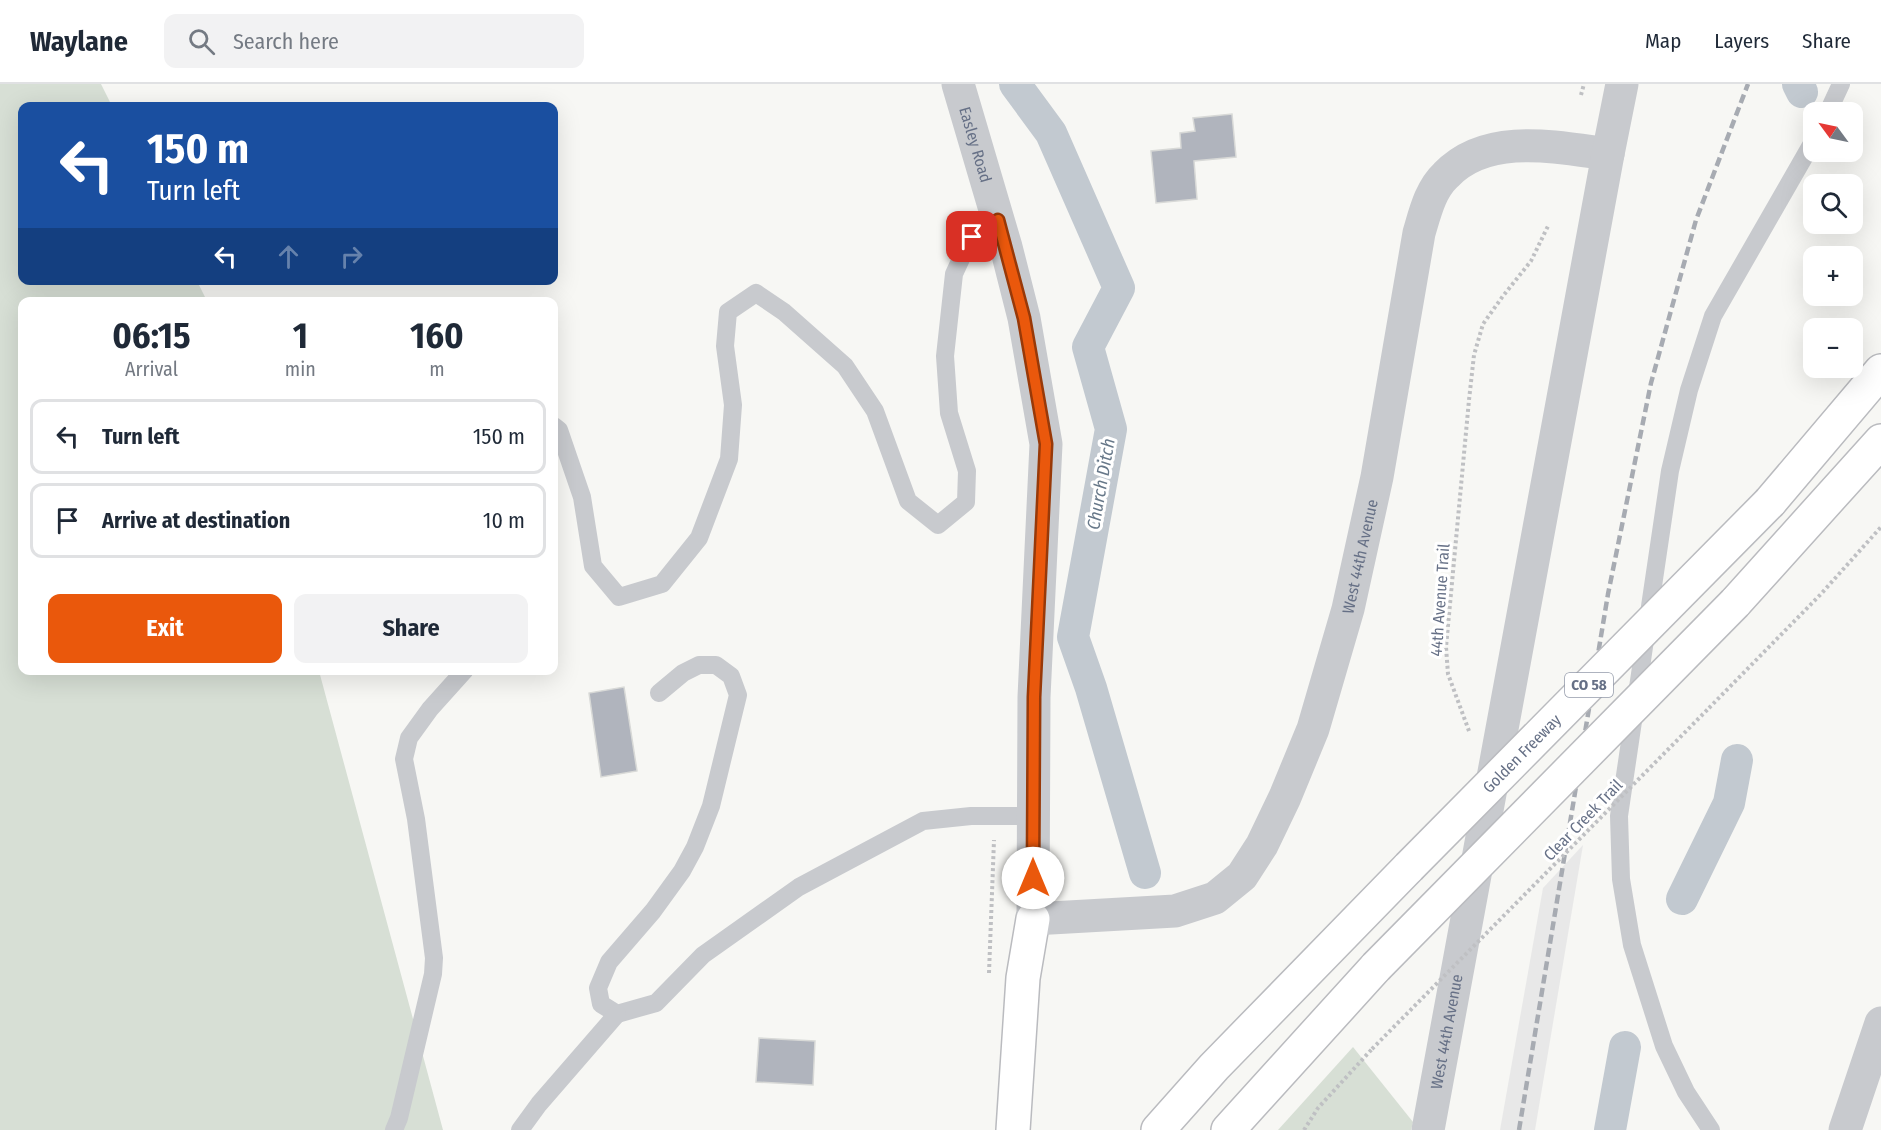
<!DOCTYPE html>
<meta charset="utf-8">
<style>
body{margin:0;font-family:"Fira Sans Condensed",sans-serif;background:#f2f2f3;color:#1f2937;height:100vh;display:flex;flex-direction:column;font-size:22px;white-space:nowrap}
*{box-sizing:border-box;margin:0}
p{font-size:20px;color:#747a83}
.icon{flex:none;width:33px;height:33px;fill:none;stroke:currentColor;stroke-width:2;stroke-linecap:round;stroke-linejoin:round}
.map{position:relative;flex:1;overflow:hidden}
.drawer{position:absolute;left:18px;top:213px;width:540px;height:378px;display:flex;flex-direction:column;background:#fff;border-radius:12px;box-shadow:0 6px 24px #0002}
.drawer>*{flex:none}
.hud{position:absolute;left:18px;top:18px;width:540px;height:183px;border-radius:12px;box-shadow:0 6px 24px #0002;background:#1a4fa0;color:#fff;overflow:hidden}
.needle{width:39px;rotate:303deg}
.buttons{position:absolute;left:1803px;top:18px;display:grid;gap:12px}
.buttons a{display:grid;place-items:center;width:60px;height:60px;border-radius:12px;background:#fff;box-shadow:0 6px 24px #0002;font-size:30px}
.pin{position:absolute;display:grid;place-items:center;width:51px;height:51px;color:#fff;margin:-26px;border-radius:12px;box-shadow:0 3px 9px #0006}
.me{position:absolute;width:66px;margin:-33px;rotate:0deg;stroke-linejoin:round;filter:drop-shadow(0 0 4px #0008)}
.turn{display:flex;align-items:center;gap:21px;height:126px;padding:0 30px;font-size:27px}
.turn .icon{width:78px;height:78px;stroke-width:2.5}
.turn b{display:block;font-size:42px;line-height:51px}
.lanes{display:flex;align-items:center;height:57px;padding:0 30px;background:#0003;justify-content:center;gap:30px;direction:ltr}
.lanes .off{opacity:.35}
.eta{display:flex;justify-content:space-evenly;align-items:center;height:102px;text-align:center}
.eta b{font-size:36px;font-weight:700;line-height:42px}
.button{display:flex;gap:12px;margin-top:auto;padding:12px 30px}
.button a{flex:1;height:69px;border-radius:12px;background:#ea580c;color:#fff;font-size:24px;font-weight:700;line-height:69px;text-align:center}
.button a+a{background:#f2f2f3;color:#1f2937}
ul{padding:0;list-style:none}
li{display:flex;align-items:center;gap:18px;height:75px;margin:0 12px 9px;padding:0 18px;border:3px solid #e0e1e3;border-radius:12px}
li div{flex:1}
li b{display:block;font-size:22px}
li em{font-style:normal}
header{display:flex;align-items:center;gap:36px;box-sizing:border-box;height:84px;padding:0 30px;background:#fff;border-bottom:2px solid #e0e1e3}
header strong{font-size:28px}
nav{display:flex;gap:33px;margin-inline-start:auto;font-size:21px}
.search{width:420px;height:54px;background:#f2f2f3;display:flex;align-items:center;gap:15px;box-sizing:border-box;padding:0 21px;border-radius:12px;color:#747a83;font-size:22px}
.map>svg:first-child{display:block}
.built{fill:#e8e8e8}
.green{fill:#d7dfd5}
.lines{fill:none;stroke-linecap:round;stroke-linejoin:round}
.canal{stroke:#c2c9d0;stroke-width:32}
.building{fill:#b0b4bd;stroke:#d8d9d7;stroke-width:1.5}
.motorway-casing{stroke:#babbbf;stroke-width:36}
.path{stroke:#bfc0c3;stroke-width:4;stroke-dasharray:3 3;stroke-linecap:butt}
.service{stroke:#c8cace;stroke-width:18}
.minor{stroke:#c8cace;stroke-width:33}
.tertiary{stroke:#c8cace;stroke-width:33}
.motorway{stroke:#fff;stroke-width:33}
.rail{stroke:#a7abb2;stroke-width:4.5;stroke-dasharray:9 4.5;stroke-linecap:butt}
.motorway-bridge-casing{stroke:#babbbf;stroke-width:36;stroke-linecap:butt}
.path-bridge{stroke:#bfc0c3;stroke-width:4;stroke-dasharray:3 3;stroke-linecap:butt}
.motorway-bridge{stroke:#fff;stroke-width:33}
.route-casing{stroke:#983908;stroke-width:15}
.route{stroke:#ea580c;stroke-width:10}
.labels{text-anchor:middle;dominant-baseline:central;stroke-width:6;stroke-linejoin:round;paint-order:stroke}
.shield{fill:#fff;stroke:#949baa;stroke-width:1.5}
.shield-label{font-size:15px;font-weight:bold;fill:#667086}
.street-label{font-size:16px;fill:#667086;stroke:#fff}
.water-label{font-size:18px;font-style:italic;fill:#677889;stroke:#fff}
</style>
<header>
<strong>Waylane</strong>
<div class="search"><svg class="icon" aria-label="search" viewBox="0 0 24 24"><circle cx="10" cy="10" r="6"/><path d="M15 15l6 6"/></svg>Search here</div>
<nav><a>Map</a><a>Layers</a><a>Share</a></nav>
</header>
<div class="map">
<svg width="1881" height="1046" viewBox="0 0 1881 1046">
<rect width="100%" height="100%" fill="#f7f7f4"/>
<path class="built" d="M1583,761L1535,1046H1500L1543,804Z"/>
<g class="green">
<path d="M0,0H101L112,22H22V196L197,197L207,217L22,218V586L319,587L443,1046H0Z"/>
<path d="M1353,963L1413,1038L1411,1046H1278Z"/>
</g>
<g class="lines">
<g class="canal">
<path d="M1015,0L1051,49L1119,204L1088,263L1111,345L1073,553L1091,604L1145,789"/>
<path d="M1798,0L1802,8"/>
<path d="M1682,815L1729,719L1737,676"/>
<path d="M1610,1046L1625,963"/>
</g>
</g>
<g class="building">
<path d="M1232,30L1236,73L1194,77L1197,115L1156,119L1151,67L1181,64L1180,49L1195,47L1193,34Z"/>
<path d="M624,603L637,687L601,693L589,609Z"/>
<path d="M759,954L815,957L813,1001L756,998Z"/>
</g>
<g class="lines">
<defs>
<g id="motorway">
<path d="M1770,418L1881,287"/>
<path d="M1735,519L1881,357"/>
<path d="M1013,1046L1023,894L1033,835"/>
<path d="M1158,1046L1214,983L1409,783"/>
<path d="M1228,1046L1376,883"/>
</g>
</defs>
<use href="#motorway" class="motorway-casing"/>
<g class="path">
<path d="M1581,11L1584,0"/>
<path d="M1709,624L1821,510L1881,443"/>
<path d="M1469,647L1448,590L1446,563L1469,316L1474,271L1483,240L1503,212L1531,177L1549,140"/>
<path d="M989,889L994,756"/>
<path d="M1304,1046L1318,1024L1372,965"/>
</g>
<g class="service">
<path d="M1828,28L1841,0"/>
<path d="M554,342L559,346L582,413L593,482L619,513L662,500L699,454L729,375L733,321L725,262L728,228L756,209L784,228L845,282L875,327L908,417L938,441L966,418L967,387L949,329L945,272L954,190L971,153L998,136"/>
<path d="M659,609L683,589L699,581H716L731,592L738,611L711,722L695,763L682,787L653,827L609,878L598,904L601,920L617,930L656,919L703,871L799,803L923,737L971,732H1033"/>
<path d="M394,1046L399,1034L433,890L434,874L416,735L404,675L409,654L430,625L465,586"/>
<path d="M520,1046L539,1020L617,930"/>
<path d="M1711,1046L1686,1008L1664,962L1632,861L1621,795L1619,732L1670,387L1689,306L1713,232L1814,56"/>
</g>
<path class="minor" d="M1845,1046L1881,939"/>
<g class="tertiary">
<path id="s1" d="M958,0L1006,163L1024,234L1046,360L1034,613L1033,835L1175,827L1215,814L1242,792L1262,761L1285,713L1313,645L1348,525L1377,393L1419,149C1425,129 1430,106 1446,91C1487,48 1556,63 1608,70"/>
<path id="s2" d="M1428,1046L1608,70L1622,0"/>
</g>
<use href="#motorway" class="motorway"/>
<path class="rail" d="M1519,1046L1608,510L1651,299L1696,136L1748,0"/>
<defs>
<g id="motorway-bridge">
<path id="s3" d="M1409,783L1770,418"/>
<path d="M1376,883L1735,519"/>
</g>
</defs>
<use href="#motorway-bridge" class="motorway-bridge-casing"/>
<path class="path-bridge" d="M1372,965L1709,624"/>
<use href="#motorway-bridge" class="motorway-bridge"/>
</g>
<g class="lines">
<defs>
<path id="route" d="M972,153L998,136L1024,234L1046,360L1034,613L1033,794"/>
</defs>
<use href="#route" class="route-casing"/>
<use href="#route" class="route"/>
</g>
<g class="labels">
<rect class="shield" x="1565" y="589" width="48" height="24" rx="4.5"/>
<g class="shield-label">
<text x="1589" y="601">CO 58</text>
</g>
<g class="street-label">
<text stroke="none"><textPath href="#s1" startOffset="63">Easley Road</textPath></text>
<text stroke="none"><textPath href="#s1" startOffset="1408">West 44th Avenue</textPath></text>
<text transform="translate(1440 516) rotate(-86)">44th Avenue Trail</text>
<text stroke="none"><textPath href="#s3" startOffset="160">Golden Freeway</textPath></text>
<text transform="translate(1583 736) rotate(-46)">Clear Creek Trail</text>
<text stroke="none"><textPath href="#s2" startOffset="100">West 44th Avenue</textPath></text>
</g>
<g class="water-label">
<text transform="translate(1101 400) rotate(-80)">Church Ditch</text>
</g>
</g>
</svg>
<div class="buttons">
<a><svg class="needle" viewBox="-14 -14 28 28"><path d="M0-13l5 13h-10z" fill="#e53935"/><path d="M0 13l5-13h-10z" fill="#747a83"/></svg></a>
<a><svg class="icon" aria-label="search" viewBox="0 0 24 24"><circle cx="10" cy="10" r="6"/><path d="M15 15l6 6"/></svg></a>
<a>+</a>
<a>−</a>
</div>
<div class="pin" style="left:972px;top:153px;background:#d93025"><svg class="icon" aria-label="arrive" viewBox="0 0 24 24"><path d="M6 21V4h12l-3 4 3 4H6"/></svg></div>
<svg class="me" style="left:1033px;top:794px" viewBox="-20 -20 40 40"><circle r="19" fill="#fff"/><path d="M0-13L10 11 0 6-10 11z" fill="#ea580c"/></svg>
<div class="hud">
<div class="turn"><svg class="icon" aria-label="left" viewBox="0 0 24 24"><path d="M17 20v-9H6M10 6l-5 5 5 5"/></svg><div><b>150 m</b>Turn left</div></div>
<div class="lanes"><svg class="icon" aria-label="left" viewBox="0 0 24 24"><path d="M17 20v-9H6M10 6l-5 5 5 5"/></svg><svg class="icon off" aria-label="ahead" viewBox="0 0 24 24"><path d="M12 20V5M6 11l6-6 6 6"/></svg><svg class="icon off" aria-label="right" viewBox="0 0 24 24"><path d="M7 20v-9h11M14 6l5 5-5 5"/></svg></div>
</div>
<section class="drawer">
<div class="eta">
<div><b>06:15</b><p>Arrival</p></div>
<div><b>1</b><p>min</p></div>
<div><b>160</b><p>m</p></div>
</div>
<ul>
<li><svg class="icon" aria-label="left" viewBox="0 0 24 24"><path d="M17 20v-9H6M10 6l-5 5 5 5"/></svg><div><b>Turn left</b></div><em>150 m</em></li>
<li><svg class="icon" aria-label="arrive" viewBox="0 0 24 24"><path d="M6 21V4h12l-3 4 3 4H6"/></svg><div><b>Arrive at destination</b></div><em>10 m</em></li>
</ul>
<div class="button"><a>Exit</a><a>Share</a></div>
</section>
</div>
